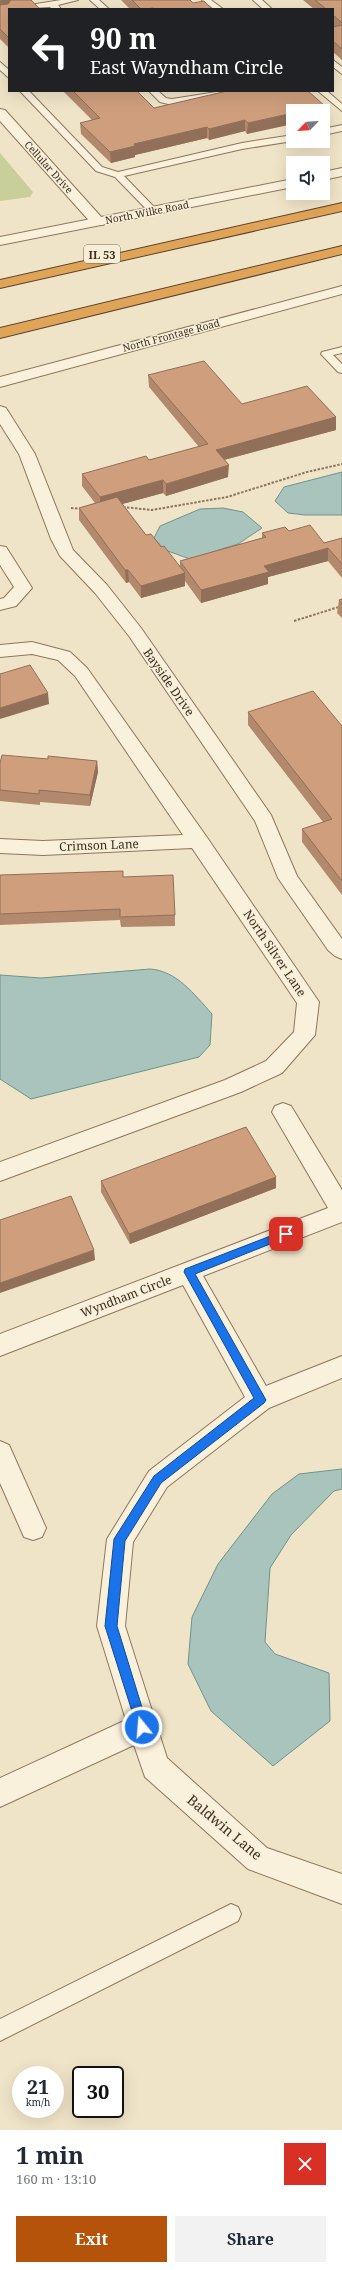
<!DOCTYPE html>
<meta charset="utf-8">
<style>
body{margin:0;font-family:"Noto Serif",serif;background:#f2f2f3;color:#1f2937;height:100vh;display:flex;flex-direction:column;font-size:15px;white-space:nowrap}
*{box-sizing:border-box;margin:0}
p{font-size:13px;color:#747a83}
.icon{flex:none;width:22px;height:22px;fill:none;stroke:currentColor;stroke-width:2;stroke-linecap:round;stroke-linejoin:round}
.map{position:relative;height:2130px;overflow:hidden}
.panel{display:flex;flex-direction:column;background:#fff;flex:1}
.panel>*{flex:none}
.hud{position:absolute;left:8px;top:8px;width:326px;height:84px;border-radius:0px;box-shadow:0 4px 16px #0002;background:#202124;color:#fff;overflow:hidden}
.needle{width:26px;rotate:245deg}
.buttons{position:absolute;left:286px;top:104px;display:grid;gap:8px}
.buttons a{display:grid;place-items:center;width:44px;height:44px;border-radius:0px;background:#fff;box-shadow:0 4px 16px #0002;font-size:20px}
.speed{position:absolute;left:12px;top:2066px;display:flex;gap:8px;font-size:20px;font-weight:700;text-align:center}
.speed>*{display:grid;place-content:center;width:52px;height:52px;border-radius:50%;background:#fff;box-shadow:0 4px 16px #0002;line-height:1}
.speed small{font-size:10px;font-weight:400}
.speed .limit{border:2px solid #111;border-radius:6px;background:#fff;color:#111}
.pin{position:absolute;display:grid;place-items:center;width:34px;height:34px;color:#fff;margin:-17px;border-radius:8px;box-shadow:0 2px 6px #0006}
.me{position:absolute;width:44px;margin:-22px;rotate:343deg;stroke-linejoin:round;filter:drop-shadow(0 0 3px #0008)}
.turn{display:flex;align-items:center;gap:14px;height:84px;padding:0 16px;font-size:18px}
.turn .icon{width:52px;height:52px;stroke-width:2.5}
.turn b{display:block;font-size:28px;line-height:34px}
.round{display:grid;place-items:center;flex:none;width:42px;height:42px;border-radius:0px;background:#f2f2f3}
.headline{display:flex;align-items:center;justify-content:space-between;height:68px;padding:0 16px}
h1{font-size:24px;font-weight:700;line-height:30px}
.button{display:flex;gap:8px;margin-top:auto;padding:8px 16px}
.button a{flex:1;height:46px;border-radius:0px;background:#b45309;color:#fff;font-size:16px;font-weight:700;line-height:46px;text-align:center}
.button a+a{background:#f2f2f3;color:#1f2937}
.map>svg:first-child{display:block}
.green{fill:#c9cf9b}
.water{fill:#a9c4bc;stroke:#6f938a}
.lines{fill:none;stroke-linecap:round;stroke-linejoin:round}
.service-casing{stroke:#8d765c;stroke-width:2}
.minor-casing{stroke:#8d765c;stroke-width:2}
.tertiary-casing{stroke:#8d765c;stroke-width:2}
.motorway-casing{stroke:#5b4430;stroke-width:2}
.path{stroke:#8d765c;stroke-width:2;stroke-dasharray:2.5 1.5;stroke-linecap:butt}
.service{fill:#faf1dc;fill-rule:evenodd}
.minor{fill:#faf1dc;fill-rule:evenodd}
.tertiary{fill:#faf1dc;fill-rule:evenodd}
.motorway{fill:#e0a458;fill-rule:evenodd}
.wall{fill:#b2896c}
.shaded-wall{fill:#916f58}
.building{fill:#cf9f7d;stroke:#916f58}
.route{fill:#1a73e8;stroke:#114b97}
.labels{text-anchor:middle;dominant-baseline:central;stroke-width:3;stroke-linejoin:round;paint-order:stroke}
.far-street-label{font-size:10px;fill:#3d2e20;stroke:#f7eed8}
.shield{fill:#f7eed8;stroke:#756857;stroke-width:1}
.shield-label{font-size:11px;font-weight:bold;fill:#3d2e20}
.street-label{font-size:12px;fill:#3d2e20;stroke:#f7eed8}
.near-street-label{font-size:14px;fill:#3d2e20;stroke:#f7eed8}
</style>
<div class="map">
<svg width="342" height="2130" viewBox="0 0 342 2130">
<rect width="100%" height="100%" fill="#f0e4c8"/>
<path class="green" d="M0,153L33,192L30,197L0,201Z"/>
<g class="water">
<path d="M342,472V515H305L288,513L275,501L284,487Z"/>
<path d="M223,508L243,512L262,528L238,544L190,559L165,550L154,538L160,526L200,509Z"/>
<path d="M150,969C177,971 194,994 212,1014L210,1045L199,1057L31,1099L0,1079V975L41,978Z"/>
<path d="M342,1469V1489L334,1491L291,1535L270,1568L265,1642L275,1654L329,1673L330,1721L273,1766L211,1711L188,1664L192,1617L218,1564L272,1494L299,1474Z"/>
</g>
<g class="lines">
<defs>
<g id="service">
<path d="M61,0H78L58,5L61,9H52L50,7L13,9L17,7Z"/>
<path d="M90,0H99L109,9H100Z"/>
<path d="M202,0H211L223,9H214Z"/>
<path d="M253,0H262L272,9H263Z"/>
<path d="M333,60L342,67V74L333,67Z"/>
<path d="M0,62L9,70V78L0,70Z"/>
<path d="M20,91H29L102,167L118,172L242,143L293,135V141L242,149L124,176L156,209V213H150L115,177L96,171Z"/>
<path d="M149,91H158L166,98L172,99L223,91H243L239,94L172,105L160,102Z"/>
<path d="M318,91H327L342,104V111Z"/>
<path d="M342,125V131L323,135V129Z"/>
<path d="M342,347V353L333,355L342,364V373L338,372L321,354L322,352Z"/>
<path d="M231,1904L238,1907L241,1914L238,1921L0,2041V2019Z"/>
</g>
<g id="minor">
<path d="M0,109L5,110L103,219L105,222L103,225H93L0,121Z"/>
<path d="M0,406L6,408L35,454L73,550L107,585L141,628L271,815L297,876L342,939V959L335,956L328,950L278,878L255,821L129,636L95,593L60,556L51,539L19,454L0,424Z"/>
<path d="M0,546L6,547L32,588L16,606L0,610V599L4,598L14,587L0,565Z"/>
<path d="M32,642L70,652L87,668L206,836L319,1002L315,1035L282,1073L241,1092L0,1181V1162L225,1080L266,1061L294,1032L297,1003L192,848L43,855L0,853V839L43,841L183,835L75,676L58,660L32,654L0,657V645Z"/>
<path d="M283,1103L291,1106L342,1190V1222L203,1276L266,1386L342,1356V1378L269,1408L167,1487L133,1542L125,1626L167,1758L267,1848L342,1874V1904L248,1869L145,1777L134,1745L0,1807V1778L126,1720L97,1626L107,1539L149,1471L245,1397L183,1285L0,1356V1334L328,1208L272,1112L275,1106Z"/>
<path d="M0,1441L9,1445L46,1528L42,1537L33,1540L24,1537L0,1483Z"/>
</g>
<g id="tertiary">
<path d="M342,168V176L323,180V172Z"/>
<path d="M293,179V187L0,245V237Z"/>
<path d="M342,286V294L0,387V377Z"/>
</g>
<g id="motorway">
<path d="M342,203V211L0,288V280Z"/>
<path d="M342,246V254L0,338V328Z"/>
</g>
</defs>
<use href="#service" class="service-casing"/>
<use href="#minor" class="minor-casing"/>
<use href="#tertiary" class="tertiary-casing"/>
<use href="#motorway" class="motorway-casing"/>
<g class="path">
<path d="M123,507L152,510L227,497L307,472L342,464"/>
<path d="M71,508L82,509"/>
<path d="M294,621L342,606"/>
</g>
<use href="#service" class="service"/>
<use href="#minor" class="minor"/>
<use href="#tertiary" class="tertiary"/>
<use href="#motorway" class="motorway"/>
</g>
<g class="wall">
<path d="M0,0L9,9V48L0,39Z"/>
<path d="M121,0H190L193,3L212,9H130Z"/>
<path d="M303,0H342V60L333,52V27H334L333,26V9H314Z"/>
<path d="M63,91H137L154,108L325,106V117H323V111L247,134L245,131L209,140L207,138L135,155V157L111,163L81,134L80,123L92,120Z"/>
<path d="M148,375L242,404L336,417V430L224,460L228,477L166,496L163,493L122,504L146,535L161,547L180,566V561L262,538V533L289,531L324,543L342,538V578L328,561L268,577V584L201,603L185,581V586L141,598L129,582L126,583L79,520V508L95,503L82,486V474L149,460L199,447L149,387Z"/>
<path d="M342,599V618L337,613L339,600Z"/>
<path d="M248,712L342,726V895L302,842V829L323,822L248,725Z"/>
<path d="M48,759L97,761L98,772L90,806L40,802V805L0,801V763Z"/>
<path d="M0,875L123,877L175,915V926L121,927L120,920L0,925Z"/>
<path d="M276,1177V1188L130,1244L101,1192V1181Z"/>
</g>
<g class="shaded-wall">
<path d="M0,0H25L0,10Z"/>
<path d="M325,106V117H323V111H301Z"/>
<path d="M293,113V124L247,134L248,123Z"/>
<path d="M245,120V131L209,140V129Z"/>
<path d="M207,127V138L135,155V157L111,163L110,152L134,144Z"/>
<path d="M336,417V430L216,462V450Z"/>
<path d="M229,465L228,477L166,496V484Z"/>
<path d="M163,480V493L100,510V497Z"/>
<path d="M328,548V561L268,577V584L201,603V590L264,566Z"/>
<path d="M125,570H128L129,582L126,583Z"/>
<path d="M185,573V586L141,598V586Z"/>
<path d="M48,693L49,704L0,719V708Z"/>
<path d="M97,761L98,772L90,806V795Z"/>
<path d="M276,1177V1188L130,1244L129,1234Z"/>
<path d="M94,1250L95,1260L0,1293V1283Z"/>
</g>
<g class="building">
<path d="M11,0H31L40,9H9V38L0,29V5L8,4Z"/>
<path d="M132,0H190L193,3L204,1L212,9H155L153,8L146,9H141Z"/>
<path d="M315,0H342V23L333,15V9H326Z"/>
<path d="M342,25V49L333,41V27Z"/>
<path d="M73,91H137L154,108L227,91H308L325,106L301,111H293V113L248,123L245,120L209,129L207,127L134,144L135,146L110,152L80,123L100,118Z"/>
<path d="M204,361L242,404L307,386L336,417L216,450L229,465L166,484L163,480L100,497L82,474L146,456L149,460L208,444L148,375Z"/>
<path d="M117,497L146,535L151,534L161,547L164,546L185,573L141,586L128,570H125L79,508Z"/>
<path d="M310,525L324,543L342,538V564L328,548L264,566L269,572L201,590L180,561L266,537L262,533L285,527L289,531Z"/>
<path d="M342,599V604L339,600Z"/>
<path d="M30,665L48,693L0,708V674Z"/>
<path d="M313,691L342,726V881L302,829L332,819L248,712Z"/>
<path d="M2,755L48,759V756L97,761L90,795L39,790V794L0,790V763Z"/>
<path d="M123,871V877L173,875L175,915L120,917V909L0,914V875Z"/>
<path d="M246,1127L276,1177L129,1234L101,1181Z"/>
<path d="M71,1196L94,1250L0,1283V1220Z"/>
</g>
<path class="route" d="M286,1230L290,1231V1236L195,1274L266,1400L264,1403L161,1483L125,1541L117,1626L148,1727L147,1731L142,1733L138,1731L137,1727L105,1626L114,1539L154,1476L254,1398L184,1272L185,1269Z"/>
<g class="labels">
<g class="far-street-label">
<text transform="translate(49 167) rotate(48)">Cellular Drive</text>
<text transform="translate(147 212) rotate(-11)">North Wilke Road</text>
<text transform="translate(171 335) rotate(-15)">North Frontage Road</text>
</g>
<rect class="shield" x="84" y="245" width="36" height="18" rx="3"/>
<g class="shield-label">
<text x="102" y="254">IL 53</text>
</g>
<g class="street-label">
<text transform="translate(169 682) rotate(55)">Bayside Drive</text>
<text transform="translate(99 845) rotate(-2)">Crimson Lane</text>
<text transform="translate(275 953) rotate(56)">North Silver Lane</text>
<text transform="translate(126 1296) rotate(-21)">Wyndham Circle</text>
</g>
<g class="near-street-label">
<text transform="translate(225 1827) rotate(40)">Baldwin Lane</text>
</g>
</g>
</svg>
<div class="buttons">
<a><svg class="needle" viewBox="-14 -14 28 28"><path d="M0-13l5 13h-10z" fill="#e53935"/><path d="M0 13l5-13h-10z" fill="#747a83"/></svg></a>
<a><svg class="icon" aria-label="sound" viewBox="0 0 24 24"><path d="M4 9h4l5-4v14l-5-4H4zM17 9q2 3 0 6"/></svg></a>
</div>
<div class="speed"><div>21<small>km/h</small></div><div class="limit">30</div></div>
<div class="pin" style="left:286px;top:1234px;background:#d93025"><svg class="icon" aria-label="arrive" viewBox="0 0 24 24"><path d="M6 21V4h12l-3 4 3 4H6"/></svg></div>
<svg class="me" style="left:142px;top:1727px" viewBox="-20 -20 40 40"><circle r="17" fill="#1a73e8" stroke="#fff" stroke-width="3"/><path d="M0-11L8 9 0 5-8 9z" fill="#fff"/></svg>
<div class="hud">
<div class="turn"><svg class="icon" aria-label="left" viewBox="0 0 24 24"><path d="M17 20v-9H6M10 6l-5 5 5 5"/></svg><div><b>90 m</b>East Wayndham Circle</div></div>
</div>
</div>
<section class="panel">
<div class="headline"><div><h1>1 min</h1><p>160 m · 13:10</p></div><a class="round" style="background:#d93025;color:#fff"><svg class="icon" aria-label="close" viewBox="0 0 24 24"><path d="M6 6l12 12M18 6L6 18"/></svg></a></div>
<div class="button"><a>Exit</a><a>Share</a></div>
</section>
